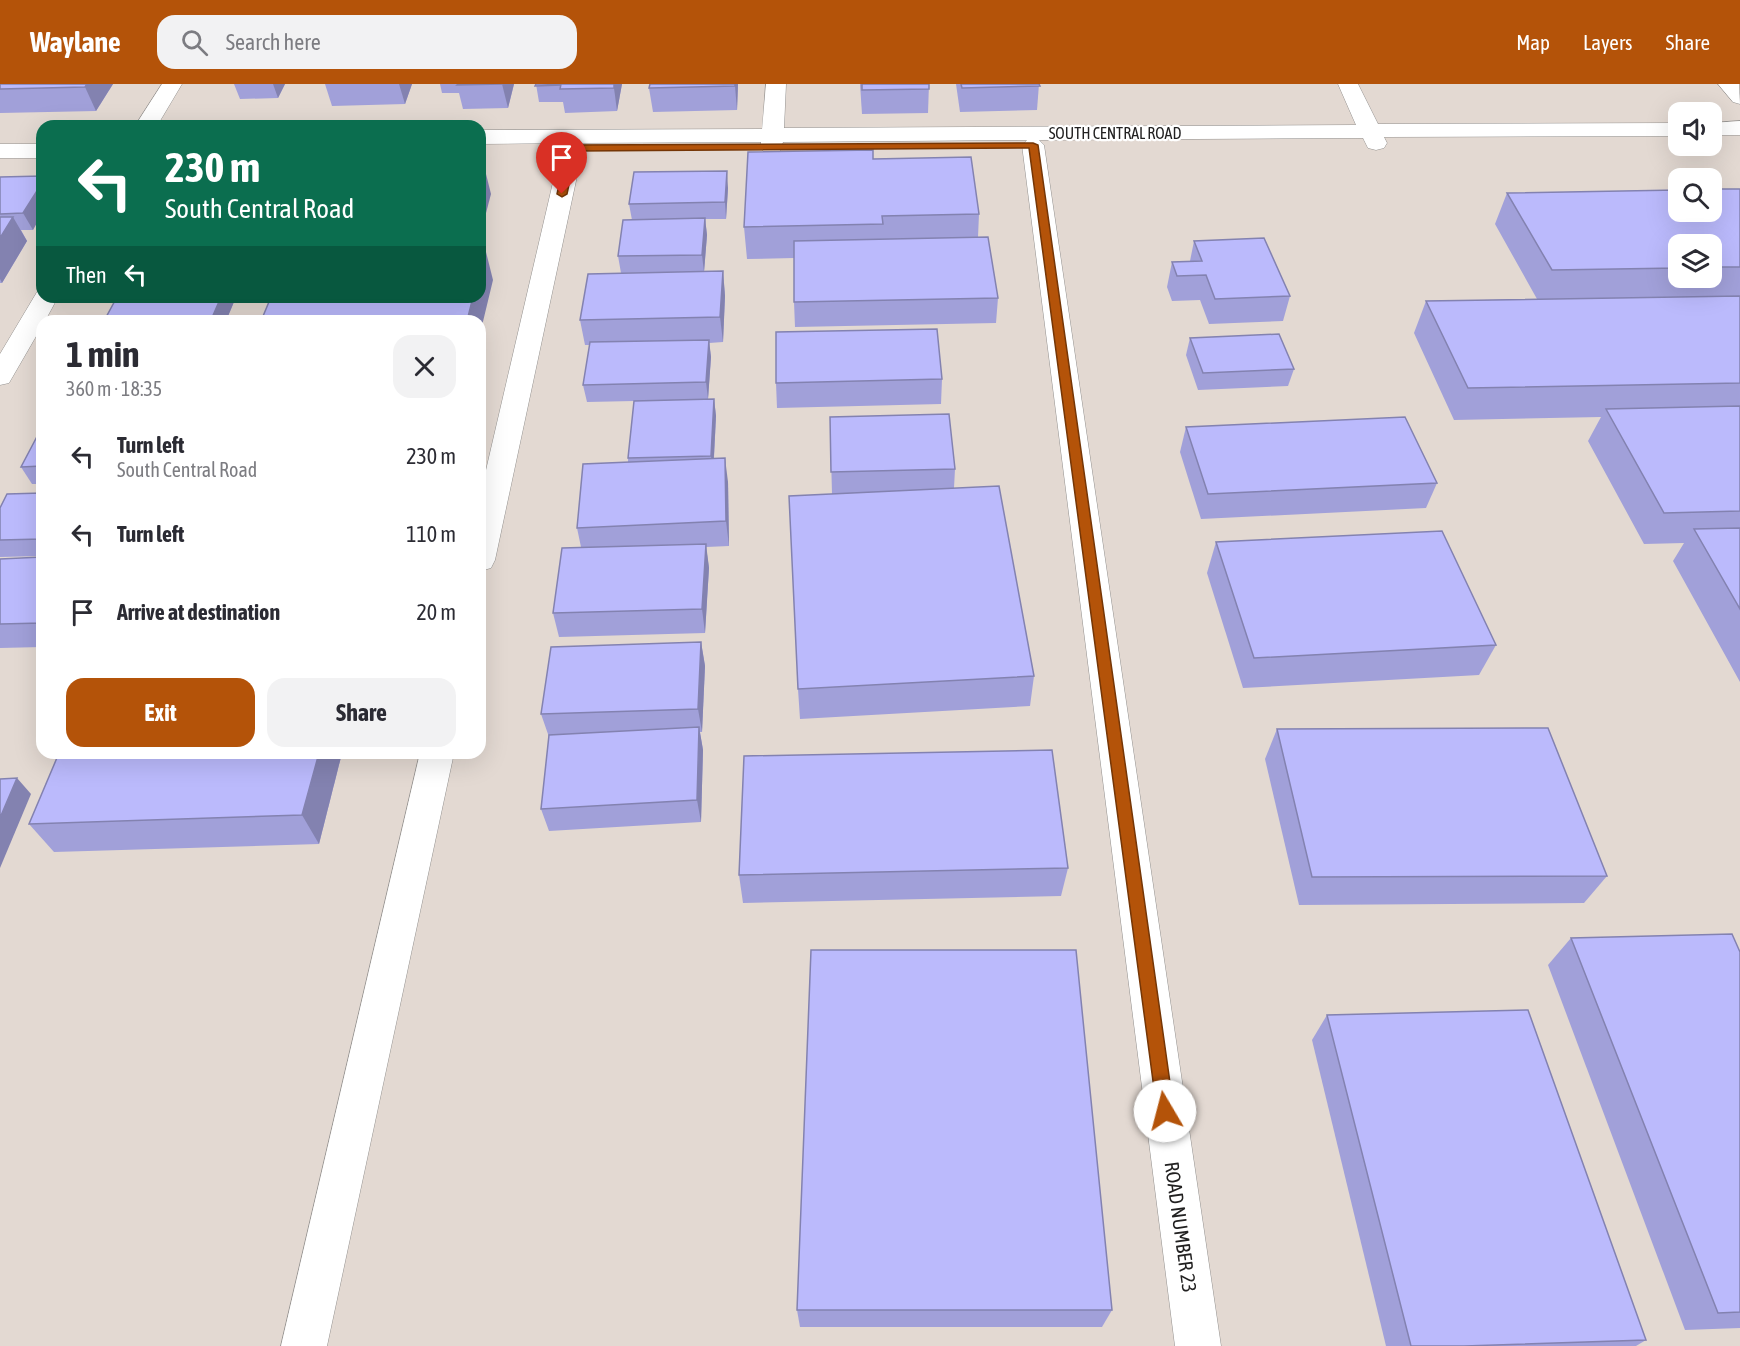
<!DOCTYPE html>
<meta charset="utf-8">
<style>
body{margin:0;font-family:"Asap Condensed",sans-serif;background:#f2f2f3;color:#2b2b33;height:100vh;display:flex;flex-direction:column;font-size:22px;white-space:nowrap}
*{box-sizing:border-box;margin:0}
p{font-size:20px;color:#7c7c81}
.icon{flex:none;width:33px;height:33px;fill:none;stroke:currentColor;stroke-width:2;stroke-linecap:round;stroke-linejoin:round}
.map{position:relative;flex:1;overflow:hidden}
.details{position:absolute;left:36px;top:231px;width:450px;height:444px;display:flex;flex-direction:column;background:#fff;border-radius:18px;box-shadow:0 6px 24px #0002}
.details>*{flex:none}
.top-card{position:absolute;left:36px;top:36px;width:450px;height:183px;border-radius:18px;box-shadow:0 6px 24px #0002;background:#0b6e4f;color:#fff;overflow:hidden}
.controls{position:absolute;left:1668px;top:18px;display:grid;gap:12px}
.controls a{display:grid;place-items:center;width:54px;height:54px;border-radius:12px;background:#fff;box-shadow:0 6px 24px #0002;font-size:30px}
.pin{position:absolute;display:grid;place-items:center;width:51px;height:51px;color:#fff;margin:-62px -26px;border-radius:50% 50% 50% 0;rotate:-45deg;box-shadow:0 0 6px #0007}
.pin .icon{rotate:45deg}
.me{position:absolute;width:66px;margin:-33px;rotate:352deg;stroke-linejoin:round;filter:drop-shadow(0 0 4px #0008)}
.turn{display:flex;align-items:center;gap:21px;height:126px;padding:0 30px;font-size:27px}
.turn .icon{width:78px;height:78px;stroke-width:2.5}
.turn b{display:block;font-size:42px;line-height:51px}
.then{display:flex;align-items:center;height:57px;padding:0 30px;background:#0003;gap:12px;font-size:22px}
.round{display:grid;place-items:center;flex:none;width:63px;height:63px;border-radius:18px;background:#f2f2f3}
.head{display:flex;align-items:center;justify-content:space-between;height:102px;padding:0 30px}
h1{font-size:36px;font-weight:700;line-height:45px}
.primary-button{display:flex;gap:12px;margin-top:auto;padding:12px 30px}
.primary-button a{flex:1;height:69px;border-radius:18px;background:#b45309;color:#fff;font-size:24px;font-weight:700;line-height:69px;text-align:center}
.primary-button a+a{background:#f2f2f3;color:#2b2b33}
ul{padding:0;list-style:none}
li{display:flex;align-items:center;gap:18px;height:78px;padding:0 30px}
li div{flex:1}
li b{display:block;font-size:22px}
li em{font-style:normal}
header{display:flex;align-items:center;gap:36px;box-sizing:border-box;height:84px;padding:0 30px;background:#b45309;color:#fff}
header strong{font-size:28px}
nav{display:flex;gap:33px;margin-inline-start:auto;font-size:21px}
.search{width:420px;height:54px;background:#f2f2f3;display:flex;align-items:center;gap:15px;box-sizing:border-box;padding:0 21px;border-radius:18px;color:#7c7c81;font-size:22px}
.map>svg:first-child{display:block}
.built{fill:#e3d9d2;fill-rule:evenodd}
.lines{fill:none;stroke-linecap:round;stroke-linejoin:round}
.minor-casing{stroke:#93918f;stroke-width:1}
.minor{fill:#fff;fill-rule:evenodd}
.wall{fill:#a1a0d9;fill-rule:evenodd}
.shaded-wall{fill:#8382b0}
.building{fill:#bbbafc;stroke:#8382b0;stroke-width:1.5}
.route{fill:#b45309;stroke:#753606;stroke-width:1.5}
.labels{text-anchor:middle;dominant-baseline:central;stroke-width:4.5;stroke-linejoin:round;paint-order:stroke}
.far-street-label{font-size:16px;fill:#222121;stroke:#fff}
.street-label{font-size:20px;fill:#222121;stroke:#fff}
</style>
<header>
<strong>Waylane</strong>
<div class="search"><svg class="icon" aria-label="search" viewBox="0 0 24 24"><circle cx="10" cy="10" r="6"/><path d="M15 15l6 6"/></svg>Search here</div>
<nav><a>Map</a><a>Layers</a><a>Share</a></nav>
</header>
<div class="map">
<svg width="1740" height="1262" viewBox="0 0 1740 1262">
<rect width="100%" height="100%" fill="#eae7e5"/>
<path class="built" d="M0,0H1740V1262H0ZM1678,28H1712V62H1678ZM42,42H480V213H42ZM1678,94H1712V128H1678ZM1678,160H1712V194H1678ZM42,237H480V669H42Z"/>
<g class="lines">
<defs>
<g id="minor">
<path d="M162,0H182L157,42H135Z"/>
<path d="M766,0H786L784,44L1356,41L1338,0H1358L1378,40L1678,39V52L1384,53L1387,59L1384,64L1376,66L1368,64L1363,54L1039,56L1044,61L1221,1262H1175L1022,61L1027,56L783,58L780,68L772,70L764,68L761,63V58L578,59L583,64L495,476L491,484L480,487V412L561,64L566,59L480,60V46L762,45Z"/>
<path d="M1718,0H1739L1740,20L1733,18Z"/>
<path d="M1740,37V51H1712V39Z"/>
<rect x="0" y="60" width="42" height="14"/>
<path d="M42,207V213H58L45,237H42V242L9,299L0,301V270L34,213L37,208Z"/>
<path d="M420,669H454L327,1262H281Z"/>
</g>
</defs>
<use href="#minor" class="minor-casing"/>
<use href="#minor" class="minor"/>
</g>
<g class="wall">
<path d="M0,0H113L96,27L0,29Z"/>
<path d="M234,0H285L278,14L240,15Z"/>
<path d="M325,0H412L405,20L332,22Z"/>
<path d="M440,0H514L508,24L463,25L459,9H442Z"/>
<path d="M536,0H622L617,27L565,29L563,18H539Z"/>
<path d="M738,0L737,26L653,28L649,4Z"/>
<path d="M860,0H929L928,29L862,30Z"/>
<path d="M956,0H1039L1037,26L960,28Z"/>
<path d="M873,75L979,130L978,153L998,214L996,239L795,243L794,218V174L747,175L744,143Z"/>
<path d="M42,92L33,146H21L27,157L2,199H0V93Z"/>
<path d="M728,104L726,135H705L707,151L704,188L621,189L618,172L632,136L629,120Z"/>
<path d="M1740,105V598L1673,477L1684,459L1644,460L1588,357L1601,333L1454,336L1414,249L1426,217L1537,215L1495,140L1507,109ZM1678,160H1712V194H1678Z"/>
<path d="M1194,157L1290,212L1283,237L1209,240L1200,216L1172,217L1167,203L1172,178L1190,177Z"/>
<path d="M723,187L725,212L723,258L709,259L711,273L708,315H714L716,332L714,374L728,398L729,462L706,463L709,484L705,549L559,553L553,529L581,463L577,444L628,378V374L634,317L587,318L583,301L590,261H585L580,236Z"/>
<path d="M236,213L226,237H104Z"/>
<path d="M1190,254L1294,285L1288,302L1198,306L1186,271Z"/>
<path d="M942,295L941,320L777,324L776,299Z"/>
<path d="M830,333L955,385L954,404L1034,592L1030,622L800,635L798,605L832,410Z"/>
<path d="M42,343V400H32L21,383Z"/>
<path d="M1186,343L1437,399L1426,424L1201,435L1180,368Z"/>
<path d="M42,409V472L0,473V424Z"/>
<path d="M1216,458L1496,561L1479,591L1243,604L1207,489Z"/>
<path d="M42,473V563L0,564V475Z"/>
<path d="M701,558L705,582L702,648H700L703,666L701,738L549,747L541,725L549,653L541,630Z"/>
<path d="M1277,645L1607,792L1584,819L1299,821L1265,675Z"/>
<path d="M59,669H342L319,760L54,768L29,740Z"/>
<path d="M1068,784L1061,812L743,819L739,791Z"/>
<path d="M1571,854L1740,868V1244L1685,1246L1548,881Z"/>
<path d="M1327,931L1646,1256L1636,1262H1386L1312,956Z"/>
<path d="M797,1226H1112L1102,1243H800Z"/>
</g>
<g class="shaded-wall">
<path d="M87,0H113L96,27L85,3Z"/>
<path d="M273,0H285L278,14Z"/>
<path d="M399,0H412L405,20Z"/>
<path d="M502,0H514L508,24Z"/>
<path d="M614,0H622L617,27L614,4Z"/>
<path d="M735,0H738L737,26L735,2Z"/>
<path d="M485,86L491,110L480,152V104Z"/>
<path d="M727,87L728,104L726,135L725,118Z"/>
<path d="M42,99V130L33,146L23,129Z"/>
<path d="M13,133L27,157L2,199L0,195V154Z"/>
<path d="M705,134L707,151L704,188L702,171Z"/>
<path d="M485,164L493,196L480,250V237H467L473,213H480V183Z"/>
<path d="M723,187L725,212L723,258L720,233Z"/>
<path d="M221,213H236L226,237H211V236Z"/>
<path d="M709,256L711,273L708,315L706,298Z"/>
<path d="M714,315L716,332L713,389L711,372Z"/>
<path d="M725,374L728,398L729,462L726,437Z"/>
<path d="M706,460L709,484L705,549L702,525Z"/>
<path d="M701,558L705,582L702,648L698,625Z"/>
<path d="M699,643L703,666L701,738L697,716Z"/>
<path d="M319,669H342L319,760L302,731Z"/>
<path d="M17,694L31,710L0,784V734Z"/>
</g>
<g class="building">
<path d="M0,0H87L85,3L0,5Z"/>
<path d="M458,0H502L457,1Z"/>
<path d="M536,0H561V1L535,2Z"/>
<path d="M561,0H614V4L560,5Z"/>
<path d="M650,0H735V2L649,4Z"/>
<path d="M862,0H929V5L862,6Z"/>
<path d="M961,0H1039L1040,2L962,4Z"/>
<path d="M873,66V75L971,73L979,130L882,132L883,140L744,143L748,68Z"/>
<path d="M480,86H485L480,104Z"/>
<path d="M727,87L725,118L629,120L634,88Z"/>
<path d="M42,92V99L23,129L0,130V93Z"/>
<path d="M1712,105H1740V183H1712V160H1678V184L1552,186L1507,109L1678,106V128H1712Z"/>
<path d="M0,133H13L0,154Z"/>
<path d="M705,134L702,171L618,172L623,136Z"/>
<path d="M988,153L998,214L794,218V157Z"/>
<path d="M1264,154L1290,212L1215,215L1206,191L1177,192L1172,178L1202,177L1194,157Z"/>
<path d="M485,164L480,183V165Z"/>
<path d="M723,187L720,233L580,236L588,190Z"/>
<path d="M1740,212V299L1468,304L1426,217Z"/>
<path d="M117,213H221L211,236L104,237Z"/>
<path d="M271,213H473L467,237H261Z"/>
<path d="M937,245L942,295L776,299V248Z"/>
<path d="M1279,250L1294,285L1203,289L1190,254Z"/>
<path d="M709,256L706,298L583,301L590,258Z"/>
<path d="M714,315L711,372L628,374L634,317Z"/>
<path d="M1740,322V427L1664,429L1606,325Z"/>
<path d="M949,330L955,385L831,388L830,333Z"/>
<path d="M1405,333L1437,399L1208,410L1186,343Z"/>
<path d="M42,343V382L21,383Z"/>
<path d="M725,374L726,437L577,444L583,380Z"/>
<path d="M999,402L1034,592L798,605L789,412Z"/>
<path d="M42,409V455L0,456V424L7,410Z"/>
<path d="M1740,444V525L1694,445Z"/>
<path d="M1442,447L1496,561L1254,574L1216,458Z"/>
<path d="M706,460L702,525L553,529L562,464Z"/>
<path d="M42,473V539L0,540V475Z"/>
<path d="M701,558L698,625L541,630L551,563Z"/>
<path d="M699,643L697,716L541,725L549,651Z"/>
<path d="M1548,644L1607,792L1312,793L1277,645Z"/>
<path d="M1052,666L1068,784L739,791L744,672Z"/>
<path d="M59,669H319L302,731L29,740Z"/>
<path d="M17,694L0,734V695Z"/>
<path d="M1732,850L1740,868V1228L1718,1229L1571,854Z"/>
<path d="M811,866H1076L1112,1226H797Z"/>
<path d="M1528,926L1646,1256L1464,1262H1411L1327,931Z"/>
</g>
<path class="route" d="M1033,59L1038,61L1174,1027L1171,1032L1165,1035L1159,1032L1157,1027L1029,64L576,67L567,110L562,113L557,110L568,64L572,61Z"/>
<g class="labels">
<g class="far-street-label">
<text x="1115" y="49">SOUTH CENTRAL ROAD</text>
</g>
<g class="street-label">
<text transform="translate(1181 1143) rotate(82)">ROAD NUMBER 23</text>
</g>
</g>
</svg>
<div class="controls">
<a><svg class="icon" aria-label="sound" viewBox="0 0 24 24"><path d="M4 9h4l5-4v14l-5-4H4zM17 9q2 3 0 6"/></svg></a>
<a><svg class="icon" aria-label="search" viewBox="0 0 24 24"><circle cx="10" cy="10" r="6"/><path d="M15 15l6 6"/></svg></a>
<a><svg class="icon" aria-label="layers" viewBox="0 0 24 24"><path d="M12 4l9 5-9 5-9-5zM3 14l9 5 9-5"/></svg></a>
</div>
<div class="pin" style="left:562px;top:110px;background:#d93025"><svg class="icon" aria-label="arrive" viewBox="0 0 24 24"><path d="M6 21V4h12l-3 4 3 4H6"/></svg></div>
<svg class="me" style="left:1165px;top:1027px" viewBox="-20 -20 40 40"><circle r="19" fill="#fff"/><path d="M0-13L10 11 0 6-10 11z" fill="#b45309"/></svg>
<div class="top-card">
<div class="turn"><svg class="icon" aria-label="left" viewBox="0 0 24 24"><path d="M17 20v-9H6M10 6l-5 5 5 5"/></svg><div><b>230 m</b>South Central Road</div></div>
<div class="then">Then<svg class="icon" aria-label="left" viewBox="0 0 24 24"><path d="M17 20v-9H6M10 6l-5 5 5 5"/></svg></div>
</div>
<section class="details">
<div class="head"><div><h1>1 min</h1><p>360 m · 18:35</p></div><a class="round"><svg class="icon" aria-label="close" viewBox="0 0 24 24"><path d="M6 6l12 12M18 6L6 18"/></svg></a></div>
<ul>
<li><svg class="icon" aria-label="left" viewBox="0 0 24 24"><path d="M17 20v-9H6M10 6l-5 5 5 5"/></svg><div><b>Turn left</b><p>South Central Road</p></div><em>230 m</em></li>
<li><svg class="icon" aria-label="left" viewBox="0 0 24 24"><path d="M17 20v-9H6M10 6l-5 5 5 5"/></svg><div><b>Turn left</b></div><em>110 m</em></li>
<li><svg class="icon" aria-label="arrive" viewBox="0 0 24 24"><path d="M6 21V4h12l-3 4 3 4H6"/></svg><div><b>Arrive at destination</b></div><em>20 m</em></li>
</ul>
<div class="primary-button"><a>Exit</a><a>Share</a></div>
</section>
</div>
